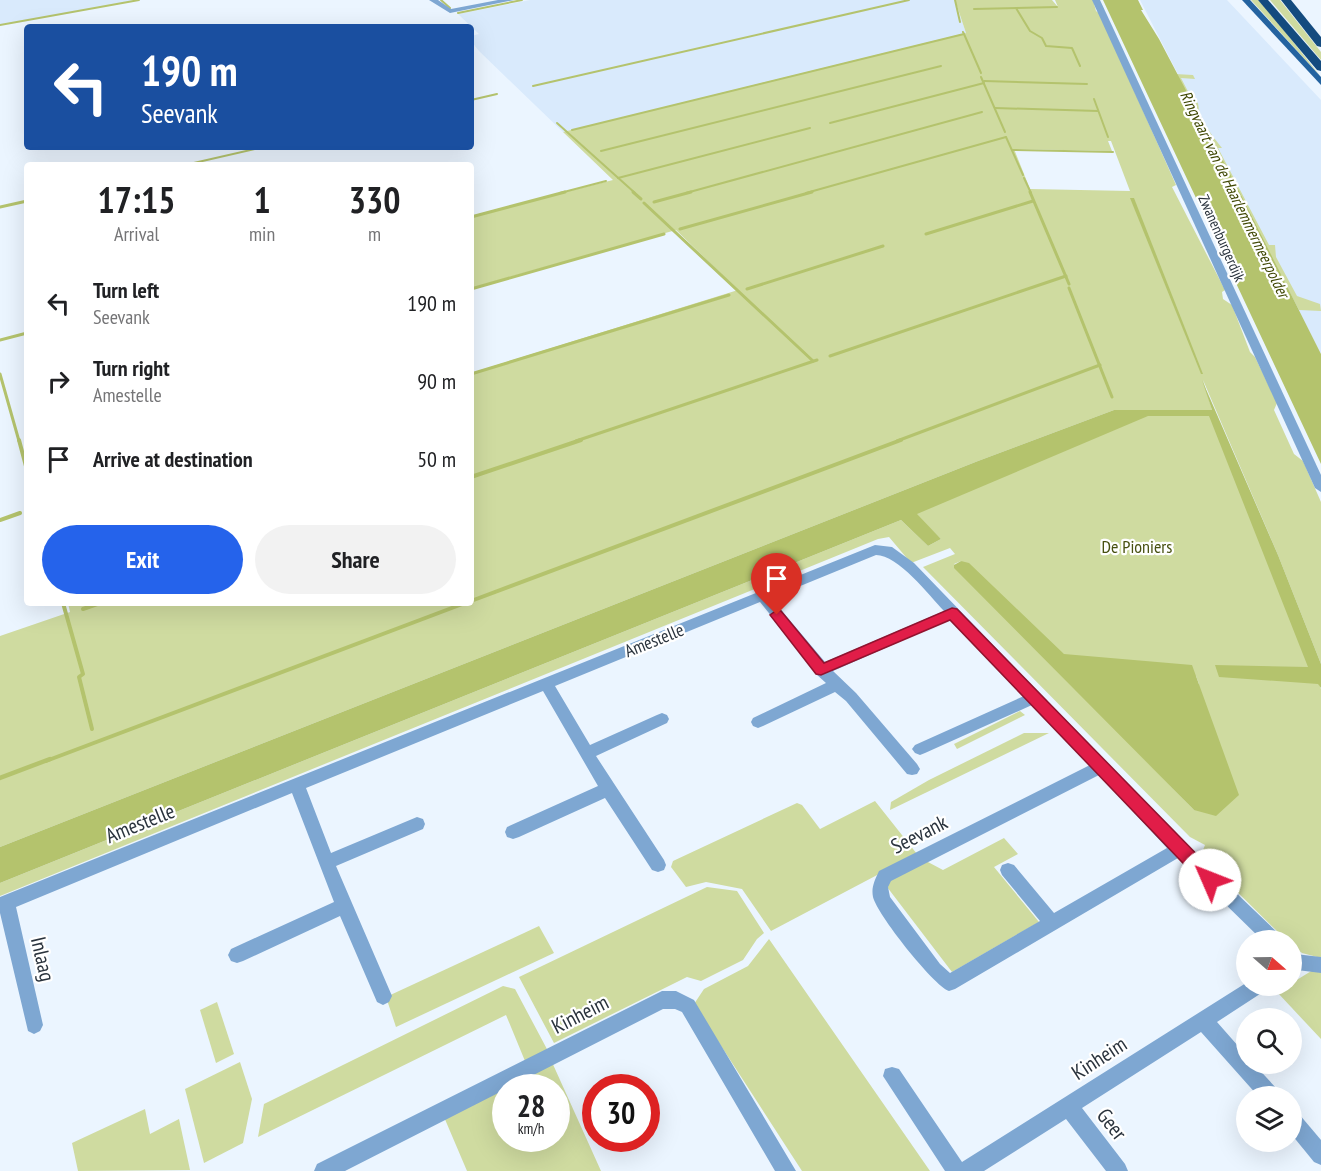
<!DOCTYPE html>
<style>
body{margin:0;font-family:"PT Sans Narrow",sans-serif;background:#f2f2f2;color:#202124;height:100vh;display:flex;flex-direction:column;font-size:22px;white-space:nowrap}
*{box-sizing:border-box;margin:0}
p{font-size:20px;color:#757577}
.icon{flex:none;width:33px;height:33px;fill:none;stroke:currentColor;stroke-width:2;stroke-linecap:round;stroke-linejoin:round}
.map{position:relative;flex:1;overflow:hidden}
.side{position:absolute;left:24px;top:162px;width:450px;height:444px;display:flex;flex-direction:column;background:#fff;border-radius:6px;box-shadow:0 6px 24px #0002}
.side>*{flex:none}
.top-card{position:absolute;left:24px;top:24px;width:450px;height:126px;border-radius:6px;box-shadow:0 6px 24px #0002;background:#1a4fa0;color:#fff;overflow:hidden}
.needle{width:39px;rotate:110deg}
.tools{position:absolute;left:1236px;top:930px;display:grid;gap:12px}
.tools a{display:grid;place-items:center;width:66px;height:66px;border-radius:50%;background:#fff;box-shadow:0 6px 24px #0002;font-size:30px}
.speed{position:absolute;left:492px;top:1074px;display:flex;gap:12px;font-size:30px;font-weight:700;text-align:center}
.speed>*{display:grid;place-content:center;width:78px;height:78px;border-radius:50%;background:#fff;box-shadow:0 6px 24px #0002;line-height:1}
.speed small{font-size:15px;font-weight:400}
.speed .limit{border:9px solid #d22;background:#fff;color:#111}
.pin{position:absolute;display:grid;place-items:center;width:51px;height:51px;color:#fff;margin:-62px -26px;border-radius:50% 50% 50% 0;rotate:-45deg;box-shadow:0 0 6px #0007}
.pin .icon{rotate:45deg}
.me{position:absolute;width:66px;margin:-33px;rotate:314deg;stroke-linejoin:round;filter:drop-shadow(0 0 4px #0008)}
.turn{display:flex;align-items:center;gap:21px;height:126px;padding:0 18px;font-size:27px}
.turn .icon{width:78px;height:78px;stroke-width:2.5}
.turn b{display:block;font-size:42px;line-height:51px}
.eta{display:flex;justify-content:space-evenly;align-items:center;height:102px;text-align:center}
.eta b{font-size:36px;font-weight:700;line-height:42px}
.cta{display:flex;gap:12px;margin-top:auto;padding:12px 18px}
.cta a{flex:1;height:69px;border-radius:36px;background:#2563eb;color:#fff;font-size:24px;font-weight:700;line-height:69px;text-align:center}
.cta a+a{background:#f2f2f2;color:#202124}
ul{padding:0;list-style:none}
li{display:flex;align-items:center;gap:18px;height:78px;padding:0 18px}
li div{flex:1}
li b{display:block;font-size:22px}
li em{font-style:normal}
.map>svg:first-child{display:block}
.built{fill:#d9eafc}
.green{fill:#cfdba0;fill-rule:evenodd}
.water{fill:#b4c36d}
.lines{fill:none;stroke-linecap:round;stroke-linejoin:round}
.stream-far3{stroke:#b4c36d;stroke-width:2}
.stream-far2{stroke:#b4c36d;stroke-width:3}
.stream-far1{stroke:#b4c36d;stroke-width:4}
.stream{stroke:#b4c36d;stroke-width:4.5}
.minor{fill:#7ea7d2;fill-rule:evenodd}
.major{fill:#2463a0;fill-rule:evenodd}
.highway{fill:#144b7f;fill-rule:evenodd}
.route{fill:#e11d48;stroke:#92132f;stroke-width:1.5}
.labels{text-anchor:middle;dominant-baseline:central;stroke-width:4.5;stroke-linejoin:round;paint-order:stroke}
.far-street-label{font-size:15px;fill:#2a333d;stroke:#fff}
.far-water-label{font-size:16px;font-style:italic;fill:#3f4703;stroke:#fff}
.park-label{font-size:18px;fill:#475010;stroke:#fff}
.street-label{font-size:18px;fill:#2a333d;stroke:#fff}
.near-street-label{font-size:21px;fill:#2a333d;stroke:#fff}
</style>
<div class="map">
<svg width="1321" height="1171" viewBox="0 0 1321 1171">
<rect width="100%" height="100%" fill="#ebf5ff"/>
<g class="built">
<path d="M0,0H136L0,25Z"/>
<path d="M530,0H955L966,33L563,132L479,51L471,41V36L479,34L458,14Z"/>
<path d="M1140,0H1227L1321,100V354Z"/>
</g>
<g class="green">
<path d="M955,0H1052L1058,7L1055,0H1093L1096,11L1100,14L1176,185L1172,187L1225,290L1222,292L1223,299L1232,305L1250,352L1255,357L1277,403L1274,410L1294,454L1303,461L1321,502V664L1278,555L1203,380L1212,410H1114L978,461L0,847V636L70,612L68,603H471V373L738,290L676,230L471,288V216L613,180L563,132L966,33ZM1108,141H1111L1130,191L1030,189L1014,149L1112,151Z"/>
<path d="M1251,0H1258L1268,10L1321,77Z"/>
<path d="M1270,0H1280L1321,52V60Z"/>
<path d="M1175,74L1193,75L1195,79L1181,78L1193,101L1198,103C1199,120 1211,134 1222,148H1218L1269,245H1275L1276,257L1297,296L1320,304L1321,311L1299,310Z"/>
<path d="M1145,413H1212L1321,689V958L1302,953L1292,945V940H1286L1208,863L1203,850L1205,845L1190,837L923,567L955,554L950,548L911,563L889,537L878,539L0,896V883L901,520L928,546L941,539L914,513ZM961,561L1065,661L1196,676L1199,684L1194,810L954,564Z"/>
<path d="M1020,711L1025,715L957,749L954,744Z"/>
<path d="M1024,733H1049L890,810L891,802L929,780Z"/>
<path d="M875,801L917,854L771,931L742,889L706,882L686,887L671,867L673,861L797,803L802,805L820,829Z"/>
<path d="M1004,838L1018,854L994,867L1039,922L952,972L884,883L926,861L943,870Z"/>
<path d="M707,887L737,891L764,933L757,939L743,960L701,981L687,977L554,1043L519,977Z"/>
<path d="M539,926L554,953L396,1027L386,997Z"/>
<path d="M769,939L930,1171H802L694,1004L704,989L748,966Z"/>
<path d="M1313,970L1321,971V1039L1277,992Z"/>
<path d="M503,986L515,989L548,1051L525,1061L506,1015L258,1137L264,1104Z"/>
<path d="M217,1002L234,1054L216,1063L200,1010Z"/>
<path d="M551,1060L601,1171H467L444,1117ZM506,1088H556V1138H506Z"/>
<path d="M240,1062L252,1099L243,1143L204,1163L185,1089Z"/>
<path d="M145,1109L150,1134L179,1119L190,1170L78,1171L72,1143Z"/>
</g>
<g class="water">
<path d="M1103,0H1138L1143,10H1141L1159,39L1240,193L1321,354V464Z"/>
<path d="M1130,198H1134L1203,374H1201Z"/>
<path d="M1202,380L1278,555L1321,664V688L1318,684L1219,677L1215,665L1308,667L1209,416H1148L917,514L941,539L928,546L901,520L0,883V847L978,461L1114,410H1212Z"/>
<path d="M961,561L969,563L1064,654L1192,665L1239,795L1216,816L1194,810L954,568V565Z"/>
</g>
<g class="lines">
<g class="stream-far3">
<path d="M441,0L450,8"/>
<path d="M955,0L960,22"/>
<path d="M1016,8L1030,31L1042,38L1046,46L1072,48L1080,66"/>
<path d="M974,9L1057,7"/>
<path d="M458,13L522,0"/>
<path d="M0,25L139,0"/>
<path d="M964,34L981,73"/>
<path d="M981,77L1005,132"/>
<path d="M984,81L1087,84"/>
<path d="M533,86L909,0"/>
<path d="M1094,99L1108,137"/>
<path d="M471,100L497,94"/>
<path d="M995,108L1098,111"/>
<path d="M557,123L635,193"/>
<path d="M830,123L984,83"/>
<path d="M572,130L964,34L963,32"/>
<path d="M1006,137L1023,175"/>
<path d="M1012,150L1113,152"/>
<path d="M601,151L941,66"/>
<path d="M185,165L264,147"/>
<path d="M618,178L810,128"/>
<path d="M1024,178L1031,193"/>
<path d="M560,193L606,181"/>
<path d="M686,193L982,112"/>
<path d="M806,193L1006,137"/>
</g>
<g class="stream-far2">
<path d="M633,192L641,199"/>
<path d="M1030,192L1069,284"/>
<path d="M654,202L691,192"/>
<path d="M644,203L813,361"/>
<path d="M0,207L27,201"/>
<path d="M471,217L565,192"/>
<path d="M680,229L812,192"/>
<path d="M926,234L1033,201"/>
<path d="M1069,288L1112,397"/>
<path d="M471,289L664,234"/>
<path d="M747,289L883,246"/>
<path d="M0,340L27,333"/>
<path d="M830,356L1066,276"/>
<path d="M0,374L19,441"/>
<path d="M471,374L729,295"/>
<path d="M576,441L817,360"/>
<path d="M897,441L1100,365"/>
</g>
<g class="stream-far1">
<path d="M19,440L27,470"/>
<path d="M471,477L581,440"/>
<path d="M0,520L20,513"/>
<path d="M471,601L901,440"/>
<path d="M63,603L83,674L79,677L92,729"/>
<path d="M83,609L100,603"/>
<path d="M46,761L465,603"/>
</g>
<path class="stream" d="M0,778L50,759"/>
<g class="minor">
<path d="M429,0H438L451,9L498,0H514L450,13Z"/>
<path d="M1092,0H1100L1321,475V492L1315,488Z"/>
<path d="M875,545L892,547L914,563L1185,844L1279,934L1281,940H1262L1178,858L955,989L949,991C933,985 877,914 873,897C871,887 875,880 879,871L1090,765L1032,705L925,753L920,755L915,753L912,749L915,745L1024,696L951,619L833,671L856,693L917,764L920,769L917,774L912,775L907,774L846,701L835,692L763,726L758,728L753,726L751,722L753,718L826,683L816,674L814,669L760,602L555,686L590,745L657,715L662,713L667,715L669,719L667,723L596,756L664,860L666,865L664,870L658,872L652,870L605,798L519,837L513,839L507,837L505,832L507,827L598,786L543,691L306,788L331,853L417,817L423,819L425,824L423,829L336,866L392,996L389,1002L383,1005L377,1002L340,916L243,961L237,963L231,961L228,955L231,949L334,902L292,793L16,907L43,1025L40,1031L34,1034L28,1031L0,913V897ZM876,555C898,555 929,595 944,611L825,662L771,598ZM1099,775L1167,848L1054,913L1014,865L1008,863L1002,865L1000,870L1002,875L1040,921L950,973L940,964L890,897L888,887L891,881Z"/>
<path d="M1295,954L1321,957V973L1297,970L1292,972V955Z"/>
<path d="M1246,983V986H1266L1263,992L1217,1022L1246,1055V1064H1254L1277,1089L1279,1096H1258L1201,1032L1082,1108L1125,1164L1128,1171H1106L1066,1119L984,1171H945L883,1076L885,1069L892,1067L899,1069L962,1162Z"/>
<path d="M662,991H676L694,1000L796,1171H775L682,1012L675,1009H663L345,1171H314L317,1164Z"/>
<path d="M1292,1111L1299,1114L1321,1140V1165L1314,1162L1292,1135Z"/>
</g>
<path class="major" d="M1242,0H1250L1321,77V85Z"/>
<g class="highway">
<path d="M1258,0H1268L1321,61V71L1317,70Z"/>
<path d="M1281,0H1291L1321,37V47L1317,46Z"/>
</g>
</g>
<path class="route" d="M952,608L957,609L1216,874L1219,880L1216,885L1210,887L1204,885L950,620L821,675L816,674L770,615L777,610L781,611L824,663Z"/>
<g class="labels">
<g class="far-street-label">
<text transform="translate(1222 238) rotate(66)">Zwanenburgerdijk</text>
</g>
<g class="far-water-label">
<text transform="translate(1235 194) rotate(64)">Ringvaart van de Haarlemmermeerpolder</text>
</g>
<g class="park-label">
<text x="1137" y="546">De Pioniers</text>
</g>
<g class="street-label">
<text transform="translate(654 640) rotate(-22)">Amestelle</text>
</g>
<g class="near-street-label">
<text transform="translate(140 823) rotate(-22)">Amestelle</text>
<text transform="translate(919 834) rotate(-27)">Seevank</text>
<text transform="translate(43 959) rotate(77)">Inlaag</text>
<text transform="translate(580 1014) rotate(-27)">Kinheim</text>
<text transform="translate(1099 1058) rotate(-33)">Kinheim</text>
<text transform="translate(1112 1124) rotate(52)">Geer</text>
</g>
</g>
</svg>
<div class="tools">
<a><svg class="needle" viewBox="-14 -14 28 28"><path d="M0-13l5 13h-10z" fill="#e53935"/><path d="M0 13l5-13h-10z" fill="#757577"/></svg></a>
<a><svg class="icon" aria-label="search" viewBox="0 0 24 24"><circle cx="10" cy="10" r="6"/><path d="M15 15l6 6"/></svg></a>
<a><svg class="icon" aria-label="layers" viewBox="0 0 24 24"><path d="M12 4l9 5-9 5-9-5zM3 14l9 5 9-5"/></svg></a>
</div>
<div class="speed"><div>28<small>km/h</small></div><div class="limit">30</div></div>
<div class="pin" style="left:777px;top:615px;background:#d93025"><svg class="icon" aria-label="arrive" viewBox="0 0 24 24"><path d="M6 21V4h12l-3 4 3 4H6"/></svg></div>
<svg class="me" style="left:1210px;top:880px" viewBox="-20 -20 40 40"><circle r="19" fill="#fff"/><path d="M0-13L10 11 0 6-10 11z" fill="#e11d48"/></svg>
<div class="top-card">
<div class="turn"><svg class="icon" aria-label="left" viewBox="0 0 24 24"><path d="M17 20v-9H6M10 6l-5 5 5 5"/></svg><div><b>190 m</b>Seevank</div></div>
</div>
<section class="side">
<div class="eta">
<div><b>17:15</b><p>Arrival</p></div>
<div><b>1</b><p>min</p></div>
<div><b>330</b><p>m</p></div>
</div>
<ul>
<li><svg class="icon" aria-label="left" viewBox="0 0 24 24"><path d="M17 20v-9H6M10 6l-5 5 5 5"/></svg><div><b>Turn left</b><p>Seevank</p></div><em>190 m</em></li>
<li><svg class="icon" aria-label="right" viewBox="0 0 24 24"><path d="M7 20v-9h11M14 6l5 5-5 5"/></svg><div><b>Turn right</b><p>Amestelle</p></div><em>90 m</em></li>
<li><svg class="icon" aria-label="arrive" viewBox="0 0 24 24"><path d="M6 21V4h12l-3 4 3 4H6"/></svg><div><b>Arrive at destination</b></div><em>50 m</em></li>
</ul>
<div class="cta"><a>Exit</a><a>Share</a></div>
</section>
</div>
